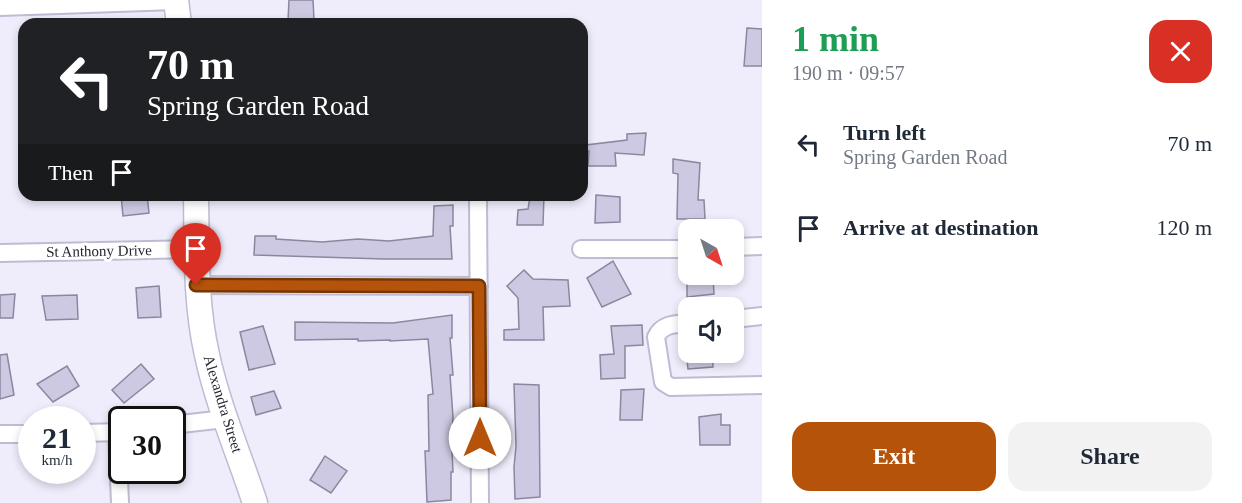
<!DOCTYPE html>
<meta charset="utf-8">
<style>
body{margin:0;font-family:"Times New Roman",serif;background:#f2f2f3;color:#1f2937;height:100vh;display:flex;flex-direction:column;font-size:22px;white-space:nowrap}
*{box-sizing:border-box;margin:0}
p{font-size:20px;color:#747a83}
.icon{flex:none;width:33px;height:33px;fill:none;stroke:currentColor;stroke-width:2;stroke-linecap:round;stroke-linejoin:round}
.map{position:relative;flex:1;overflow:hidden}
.sheet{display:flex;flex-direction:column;background:#fff;width:480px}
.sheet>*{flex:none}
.banner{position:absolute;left:18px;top:18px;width:570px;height:183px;border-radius:18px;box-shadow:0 3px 9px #0003;background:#202124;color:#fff;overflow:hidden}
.needle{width:39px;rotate:141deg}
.buttons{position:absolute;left:678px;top:219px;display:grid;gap:12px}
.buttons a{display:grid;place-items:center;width:66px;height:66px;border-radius:12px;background:#fff;box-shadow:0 3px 9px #0003;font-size:30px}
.speed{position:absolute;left:18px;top:406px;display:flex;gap:12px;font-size:30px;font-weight:700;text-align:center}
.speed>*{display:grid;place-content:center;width:78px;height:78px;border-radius:50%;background:#fff;box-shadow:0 3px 9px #0003;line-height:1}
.speed small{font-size:15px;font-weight:400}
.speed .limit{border:3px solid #111;border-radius:9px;background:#fff;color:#111}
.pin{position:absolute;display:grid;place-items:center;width:51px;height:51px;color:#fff;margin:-62px -26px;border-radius:50% 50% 50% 0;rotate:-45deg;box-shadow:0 0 6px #0007}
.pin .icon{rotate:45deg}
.me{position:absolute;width:66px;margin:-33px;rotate:0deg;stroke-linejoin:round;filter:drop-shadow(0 0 4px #0008)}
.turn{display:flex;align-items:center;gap:21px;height:126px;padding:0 30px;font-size:27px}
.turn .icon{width:78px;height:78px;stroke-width:2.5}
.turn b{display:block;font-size:42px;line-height:51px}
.then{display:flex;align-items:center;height:57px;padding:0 30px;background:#0003;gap:12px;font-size:22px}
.round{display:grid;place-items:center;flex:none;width:63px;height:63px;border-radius:18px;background:#f2f2f3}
.overview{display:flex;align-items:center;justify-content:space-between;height:102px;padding:0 30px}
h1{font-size:36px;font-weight:800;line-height:45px;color:#1e9e55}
.cta{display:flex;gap:12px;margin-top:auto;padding:12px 30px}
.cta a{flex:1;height:69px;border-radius:18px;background:#b45309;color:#fff;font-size:24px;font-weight:800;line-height:69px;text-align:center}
.cta a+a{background:#f2f2f3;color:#1f2937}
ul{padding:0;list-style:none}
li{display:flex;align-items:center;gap:18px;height:84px;padding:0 30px}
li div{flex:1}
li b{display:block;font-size:22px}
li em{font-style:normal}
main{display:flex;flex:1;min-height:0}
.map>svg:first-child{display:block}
.building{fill:#cdc9e2;stroke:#8a879e;stroke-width:1.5}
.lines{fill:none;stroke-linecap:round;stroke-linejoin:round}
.street-casing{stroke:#bebbd3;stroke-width:20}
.secondary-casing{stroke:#bebbd3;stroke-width:27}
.street{stroke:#fff;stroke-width:16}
.secondary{stroke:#fff;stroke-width:24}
.route-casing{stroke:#753606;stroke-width:15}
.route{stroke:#b45309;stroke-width:10}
.labels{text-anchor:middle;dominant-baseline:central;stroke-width:6;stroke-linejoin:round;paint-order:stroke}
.street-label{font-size:15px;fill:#282630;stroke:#fff}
</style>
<main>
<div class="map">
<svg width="762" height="503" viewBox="0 0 762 503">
<rect width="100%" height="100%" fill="#efedfc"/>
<g class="building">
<path d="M289,0H313L314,20L288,21Z"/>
<path d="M747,28L762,29V66H744Z"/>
<path d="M646,133L644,155L615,153L616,166H588L589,151H587L586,145L627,140V134Z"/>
<path d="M673,159L700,163L698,200H704L705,219H677L678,174L673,173Z"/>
<path d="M121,195H147L149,213L123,216Z"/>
<path d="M596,195L620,197V222L595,223Z"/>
<path d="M544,196L543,225H517L518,210L528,209L530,197Z"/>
<path d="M453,205V226H450L452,259H384L254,255L255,236H276V239L322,242L358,239L389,241L433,236L434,206Z"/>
<path d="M613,261L631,294L602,307L587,278Z"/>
<path d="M524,270L533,279L568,280L570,306L543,307L544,340H504V330L519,329L518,298L507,286Z"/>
<path d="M687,276H713L714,294L687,297Z"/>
<path d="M159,286L161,317L138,318L136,288Z"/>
<path d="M15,294L13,318H0V295Z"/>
<path d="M77,295L78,319L46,320L42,296Z"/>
<path d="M452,315V338H450L453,375H450L453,417L452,451L453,472H451V500L427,502L425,451H429L428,395L433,394L428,339L390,341V340L358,341V339L295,340V322L393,323Z"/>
<path d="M642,325L643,345L625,346V378L601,379L600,355L614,354L611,326Z"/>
<path d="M263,326L275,364L249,370L240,332Z"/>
<path d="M686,352H712L713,367L688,369Z"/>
<path d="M7,354L14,395L0,399V355Z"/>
<path d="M141,364L154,379L124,403L112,390Z"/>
<path d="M67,366L79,386L53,402L37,384Z"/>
<path d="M514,384L539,385L540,497L515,499L514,467L516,446Z"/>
<path d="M644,389L642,420H620L621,390Z"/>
<path d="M274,391L281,408L256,415L251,397Z"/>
<path d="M721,414V425H730V445H700L699,417Z"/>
<path d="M325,456L347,471L331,493L310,480Z"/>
</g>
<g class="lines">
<defs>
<g id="street">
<path d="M0,7L176,1"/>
<path d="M478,197L480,503"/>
<path d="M734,247L762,246"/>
<path d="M581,249H688"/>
<path d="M0,253L198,249"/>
<path d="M196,285L479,286"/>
<path d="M734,319L762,316"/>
<path d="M688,323C675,324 662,324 656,337L663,382L671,387L762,385"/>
<path d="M172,425L225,419"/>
<path d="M117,432L120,503"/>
<path d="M82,433L122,432"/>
<path d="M0,434H32"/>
</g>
<g id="secondary">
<path d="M176,0L179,24"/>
<path d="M196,195C197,249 195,302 207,355C218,406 239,454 255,503"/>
</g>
</defs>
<use href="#street" class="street-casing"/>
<use href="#secondary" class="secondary-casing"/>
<use href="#street" class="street"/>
<use href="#secondary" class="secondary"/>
</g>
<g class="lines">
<defs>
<path id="route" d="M196,285L479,286L480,438"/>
</defs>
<use href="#route" class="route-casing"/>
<use href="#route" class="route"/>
</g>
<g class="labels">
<g class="street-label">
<text transform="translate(99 251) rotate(-1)">St Anthony Drive</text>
<text transform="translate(223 404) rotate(73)">Alexandra Street</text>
</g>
</g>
</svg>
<div class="buttons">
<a><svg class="needle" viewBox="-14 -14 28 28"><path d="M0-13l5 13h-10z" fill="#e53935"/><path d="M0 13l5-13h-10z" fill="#747a83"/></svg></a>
<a><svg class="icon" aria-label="sound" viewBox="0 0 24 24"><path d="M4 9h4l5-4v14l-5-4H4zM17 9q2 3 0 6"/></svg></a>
</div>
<div class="speed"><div>21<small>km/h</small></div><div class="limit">30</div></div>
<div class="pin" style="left:196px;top:285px;background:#d93025"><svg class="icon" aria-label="arrive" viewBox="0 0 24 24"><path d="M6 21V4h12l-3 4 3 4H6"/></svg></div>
<svg class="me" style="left:480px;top:438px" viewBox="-20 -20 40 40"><circle r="19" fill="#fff"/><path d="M0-13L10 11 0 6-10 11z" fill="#b45309"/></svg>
<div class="banner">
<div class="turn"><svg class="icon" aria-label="left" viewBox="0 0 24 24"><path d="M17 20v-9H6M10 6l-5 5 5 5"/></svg><div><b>70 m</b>Spring Garden Road</div></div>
<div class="then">Then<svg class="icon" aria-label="arrive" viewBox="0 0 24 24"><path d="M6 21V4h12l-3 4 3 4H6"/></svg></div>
</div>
</div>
<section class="sheet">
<div class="overview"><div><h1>1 min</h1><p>190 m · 09:57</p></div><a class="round" style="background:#d93025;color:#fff"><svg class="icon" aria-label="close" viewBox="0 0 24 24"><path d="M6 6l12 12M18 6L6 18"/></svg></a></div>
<ul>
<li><svg class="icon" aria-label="left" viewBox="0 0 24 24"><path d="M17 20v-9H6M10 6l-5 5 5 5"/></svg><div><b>Turn left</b><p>Spring Garden Road</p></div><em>70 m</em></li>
<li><svg class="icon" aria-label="arrive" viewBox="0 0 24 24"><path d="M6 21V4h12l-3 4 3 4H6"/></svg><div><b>Arrive at destination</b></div><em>120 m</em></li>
</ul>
<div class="cta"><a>Exit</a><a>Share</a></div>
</section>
</main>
